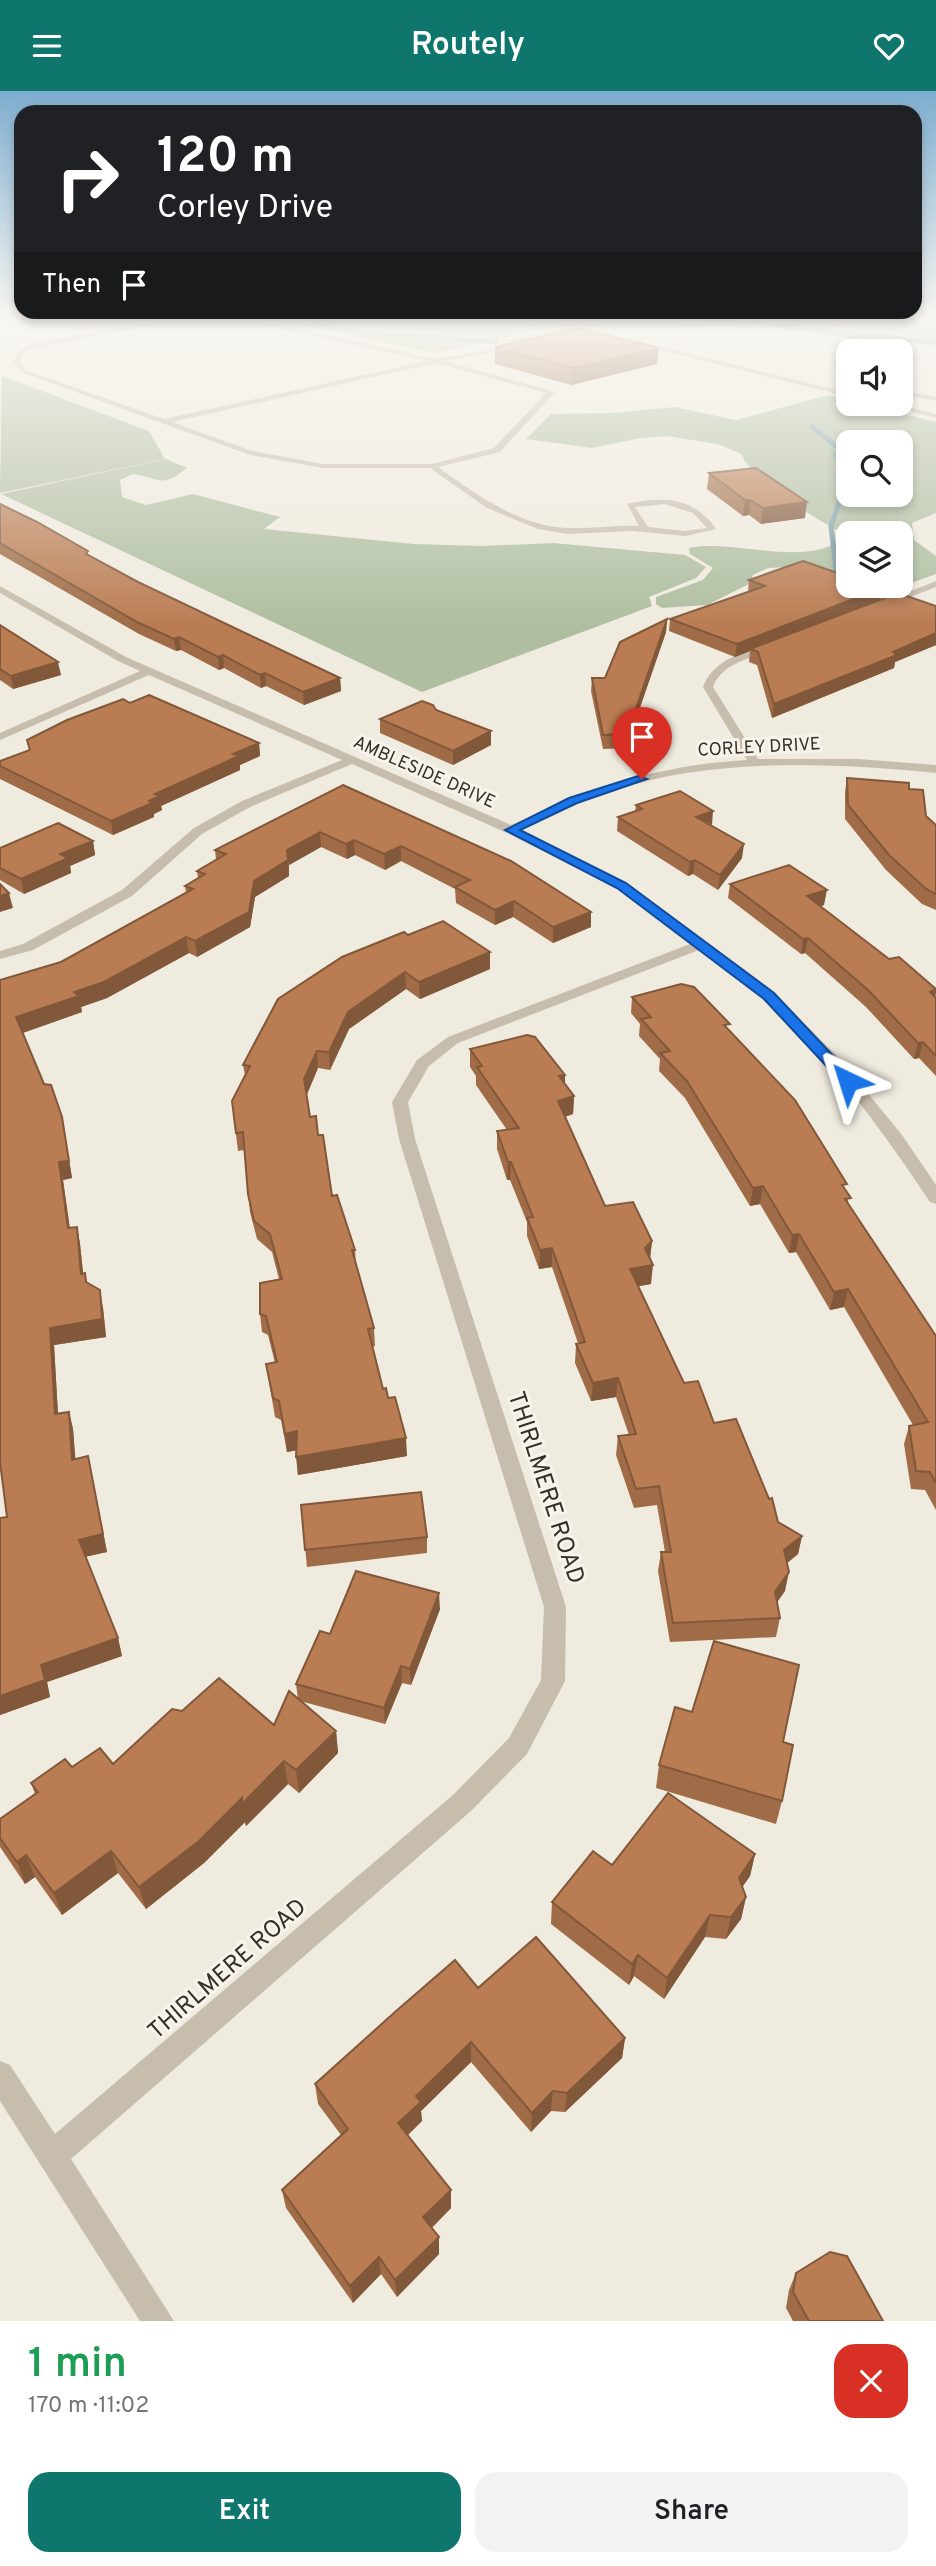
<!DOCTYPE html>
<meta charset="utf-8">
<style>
body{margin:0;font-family:Overpass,sans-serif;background:#f2f2f2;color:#202124;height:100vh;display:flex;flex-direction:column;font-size:26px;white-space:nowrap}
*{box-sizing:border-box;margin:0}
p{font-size:23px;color:#757577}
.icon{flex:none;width:38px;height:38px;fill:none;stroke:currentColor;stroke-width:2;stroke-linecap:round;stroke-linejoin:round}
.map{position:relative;height:2230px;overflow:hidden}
.panel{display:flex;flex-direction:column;background:#fff;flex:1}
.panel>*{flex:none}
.top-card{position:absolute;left:14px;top:14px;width:908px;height:214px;border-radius:21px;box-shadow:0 4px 10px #0003;background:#202124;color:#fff;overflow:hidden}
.controls{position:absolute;left:836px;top:248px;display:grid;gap:14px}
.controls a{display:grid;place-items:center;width:77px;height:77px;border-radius:14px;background:#fff;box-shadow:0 4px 10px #0003;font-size:35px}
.pin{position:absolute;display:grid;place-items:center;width:60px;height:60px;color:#fff;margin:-72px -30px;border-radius:50% 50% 50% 0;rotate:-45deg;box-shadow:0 0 7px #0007}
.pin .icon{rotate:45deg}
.me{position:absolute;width:77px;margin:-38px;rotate:319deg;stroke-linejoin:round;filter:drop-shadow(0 0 5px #0008)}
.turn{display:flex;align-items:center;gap:24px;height:147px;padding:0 28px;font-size:32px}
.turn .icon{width:91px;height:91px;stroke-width:2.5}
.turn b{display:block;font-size:49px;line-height:60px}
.then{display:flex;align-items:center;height:66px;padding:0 28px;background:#0003;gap:14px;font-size:26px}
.round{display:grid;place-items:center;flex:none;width:74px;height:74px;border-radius:21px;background:#f2f2f2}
.overview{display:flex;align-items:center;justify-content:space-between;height:119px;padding:0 28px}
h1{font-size:42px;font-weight:600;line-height:52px;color:#1e9e55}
.primary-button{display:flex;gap:14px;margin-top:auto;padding:14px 28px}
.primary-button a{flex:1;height:80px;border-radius:21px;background:#0f766e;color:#fff;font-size:28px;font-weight:600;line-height:80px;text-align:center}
.primary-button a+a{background:#f2f2f2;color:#202124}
header{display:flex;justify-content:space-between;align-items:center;height:91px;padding:0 28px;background:#0f766e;color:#fff;font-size:32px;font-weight:600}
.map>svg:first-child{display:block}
.green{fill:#afbea0;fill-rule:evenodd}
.water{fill:#80a2aa}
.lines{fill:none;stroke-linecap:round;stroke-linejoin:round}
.stream-far1{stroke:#80a2aa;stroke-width:4.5}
.stream{stroke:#80a2aa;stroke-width:5}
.minor{fill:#c7bdac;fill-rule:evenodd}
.wall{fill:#a06c47}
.shaded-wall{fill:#82583a}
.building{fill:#ba7d53;stroke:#82583a;stroke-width:2}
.route{fill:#1a73e8;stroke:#114b97;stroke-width:2}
.labels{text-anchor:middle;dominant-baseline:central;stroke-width:6;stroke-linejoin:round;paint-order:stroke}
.far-street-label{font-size:18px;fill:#36302a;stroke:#f8f4eb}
.near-street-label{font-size:24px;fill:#36302a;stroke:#f8f4eb}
</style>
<header><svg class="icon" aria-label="menu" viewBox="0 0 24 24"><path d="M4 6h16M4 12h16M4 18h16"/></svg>Routely<svg class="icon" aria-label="heart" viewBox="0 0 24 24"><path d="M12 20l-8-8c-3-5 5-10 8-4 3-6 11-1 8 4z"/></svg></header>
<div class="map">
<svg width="936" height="2230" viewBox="0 0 936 2230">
<rect width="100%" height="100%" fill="#f0ebdf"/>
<g class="green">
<path d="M247,223H495L551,237L434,262Z"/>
<path d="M816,223L936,224V249L775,228Z"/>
<path d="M2,285L149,340L165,368L0,402Z"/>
<path d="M828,304L849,309V313H864L936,331V422L912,432L914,449L936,465V483L881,503L860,495H901V443H849V491L806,475L768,477L753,484L749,493L707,514L662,517L656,513V506L703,489L713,477L690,463L689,457C733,447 806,478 843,447L838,440C809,423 755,393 741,363L718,353L666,345L641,347L592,357L526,348L551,323L613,322L675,316L736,329ZM849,352H901V404H849Z"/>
<path d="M166,368L187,377C160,398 161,387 133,383L120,389L122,406L146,414L193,403L280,426L264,438L414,453L482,455L553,452L685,464L706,476L696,487L649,506L652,515L422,601L1,403Z"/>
</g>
<path class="water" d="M591,223L729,226L936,249V254L844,246L737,231L649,229Z"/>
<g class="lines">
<g class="stream-far1">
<path d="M279,223L359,242L496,251"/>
<path d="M812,336L831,351"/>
</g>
<path class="stream" d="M829,349L842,360L835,363L847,389L831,435L837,487"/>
<g class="minor">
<path d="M519,223L578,235L655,223L587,237L609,243L607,246L578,239L501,252L503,249L569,237Z"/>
<path d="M234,224L436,268L519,254L517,257L445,270L555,301L500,361L438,376C477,404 519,435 568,437C592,438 615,434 639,435L627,413C663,405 694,406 716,438L685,445L632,440L567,443L538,438L487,417L430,377H323L250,364L21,281L14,271L17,262L31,253L165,228ZM234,228L427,270L164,328L25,279L20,271L22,264L33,257L165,232ZM436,272L546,302L494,357L432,373H323L252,360L172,331ZM665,413L693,422L707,437L685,440L648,436L635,416Z"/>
<path d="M638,250L849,302V306L636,253Z"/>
<path d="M901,299L936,306V310L901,303Z"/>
<path d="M884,313H897L936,323V327Z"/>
<path d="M936,490V496L887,515L879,513Z"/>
<path d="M0,495L126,566L511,734C590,697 658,674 747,669L703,596C713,569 743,561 769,554L774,557L773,559C751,567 722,572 713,596L758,668H858L936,674V682C830,672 717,666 614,699C582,709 552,725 521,739L626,791L774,902L839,967L902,1044L936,1094V1113L930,1111C882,1039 829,965 763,908C743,890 720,875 699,859L458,952L429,975L408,1011L415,1048L566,1516L565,1590L527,1663L471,1720L71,2068L174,2230H140L0,2010V1970L10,1974L55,2043L453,1704L509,1647L541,1589L544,1516L399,1048L392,1011L417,969L448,946L690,853L616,797L507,742L352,673L250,716L202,743L132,805L33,859L0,868V860L23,853L122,799L194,737L242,710L342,669L149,584L0,649V642L140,580L118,570L0,502Z"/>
</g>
</g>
<g class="wall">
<path d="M495,256L657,273L571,294L495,273Z"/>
<path d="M709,382L805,427L761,433L749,424L743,425L707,398Z"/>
<path d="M0,413L88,465L138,491L340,587L341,600L304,614L266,595L261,597L224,577L219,579L181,559L176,560L139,543L0,463Z"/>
<path d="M749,489L882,497L880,509L936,515V554L895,571L894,577L772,627L757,574L749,571L750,560L735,566L669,540L670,528L748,501Z"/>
<path d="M667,528L666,541L626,657L603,658L591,600L592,587H605Z"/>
<path d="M0,534L61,584L13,598L0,589Z"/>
<path d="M130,612L259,652L260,665L240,674V679L161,715L162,719L154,723V726L113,744L0,688V670L29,659L27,649Z"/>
<path d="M436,619L491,654L453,674L380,642V628Z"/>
<path d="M847,687L909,698L926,725L936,734V819L922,813L886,779L845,728V701Z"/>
<path d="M343,694L591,821V836L553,852L513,826L495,834L456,812L455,798L401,770L385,779L355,764L347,768L321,756L289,774V785L255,806L250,836L197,866L189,862L107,907L81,916L82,921L22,942L65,1043L72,1087L63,1089L70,1137L77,1136L80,1153L83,1182H85L87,1192L103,1217L106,1246L54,1254L58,1323L69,1321L73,1338L75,1368L88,1365L107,1461L85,1466L118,1547L122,1565L47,1591L50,1606L0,1624V1427L7,1426L2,1387L0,889L61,871L186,802L185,795L198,787L197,780L216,769L215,759Z"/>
<path d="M636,714L712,734L742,767L718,799L693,783L688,785L617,740L618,726L635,720Z"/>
<path d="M93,750L95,764L70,775L71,782L24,803L0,789V757Z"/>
<path d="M730,793L824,814L820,815L889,868L936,898L935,906L936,907V985L919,967L914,968L866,916L805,862L801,863L728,807Z"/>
<path d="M408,844L490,878L420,908L406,898L349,938L330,979L318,977L306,1004L310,1026L318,1044L332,1105L355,1159L356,1173L374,1237L375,1255L372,1256L383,1298L407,1365L298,1384L296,1359L287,1361L281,1329L275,1326L266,1273L275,1272L268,1244L262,1241L260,1223L279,1188L272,1161L257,1148L250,1121L244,1059L238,1060L232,1010L245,984L243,974Z"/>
<path d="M632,906L729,939L846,1099L849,1115L936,1245V1419L925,1399L911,1398L904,1353L909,1335L913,1334L844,1216L830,1219L796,1161L789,1162L760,1113L750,1115L685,1007L659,980L660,968L639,945L640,933L631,922Z"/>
<path d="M470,958L565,993L574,1005L573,1023L565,1026L605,1115L652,1150L650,1167L651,1193L638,1195L684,1292L714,1332L778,1431L802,1445L798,1463L787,1472L785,1500L777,1511L780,1527L776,1546L670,1551L658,1480L661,1461H665L657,1414L634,1417L616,1364L618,1345L629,1344L616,1306L591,1310L575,1272L576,1253L578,1252L552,1176L539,1178L527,1145V1131L510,1089H507L497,1058V1040L507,1039L476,994V985L470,976Z"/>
<path d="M301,1414L427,1446V1462L307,1476Z"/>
<path d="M440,1518L411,1594L402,1592L385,1633L300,1610L336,1640L338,1662L299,1702L288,1693L246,1735L245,1731L204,1772L146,1818L118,1782L62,1824L35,1786L25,1793L0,1756V1728L35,1703L31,1692L72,1676L113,1673L274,1634L298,1608L296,1593L330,1543Z"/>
<path d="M783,1651L782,1710L776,1733L656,1697L659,1674Z"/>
<path d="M755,1763L750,1785L742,1796L746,1806L741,1828L726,1848L705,1846L664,1908L634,1885L629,1894L551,1833L552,1811L612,1774Z"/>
<path d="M478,1897L625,1947L622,1967L565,2021L551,2020L531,2041L471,1971L421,2020L422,2030L408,2044L451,2099V2117L432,2137L439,2146V2163L397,2206L381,2183L353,2212L286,2117L282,2099L341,2044L318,2013L315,1993Z"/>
<path d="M796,2182L883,2230H793L786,2217L789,2199Z"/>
</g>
<g class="shaded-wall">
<path d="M659,257L657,273L571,294L572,277Z"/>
<path d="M745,409H750L749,424L743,425Z"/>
<path d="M807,411L805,427L761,433L763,417Z"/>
<path d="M882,497L880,509L750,558V560L735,566L737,553Z"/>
<path d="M667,528L666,541L626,657L627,643Z"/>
<path d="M936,542V554L895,571L894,577L772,627L774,613Z"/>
<path d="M179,546L181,559L176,560L174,548Z"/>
<path d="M223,564L224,577L219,579L218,566Z"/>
<path d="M58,571L61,584L13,598L11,585Z"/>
<path d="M265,582L266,595L261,597L260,584Z"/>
<path d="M340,587L341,600L304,614L303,601Z"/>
<path d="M491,640V654L453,674V660Z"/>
<path d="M259,652L260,665L240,674V679L161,715L162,719L154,723V726L113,744L111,730L149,710L155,703L233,663Z"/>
<path d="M713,720L712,734L696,726Z"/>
<path d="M320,741L321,756L289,774L287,759Z"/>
<path d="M354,749L355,764L347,768L346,753Z"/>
<path d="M93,750L95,764L70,775L71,782L24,803L21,788L60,763Z"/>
<path d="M744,753L742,767L718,799L720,784Z"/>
<path d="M401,755V770L385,779L384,763Z"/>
<path d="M288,769L289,785L255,806L250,836L197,866L195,850L254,790Z"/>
<path d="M695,769L693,783L688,785L690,771Z"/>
<path d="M827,799L824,814L805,820L807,805Z"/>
<path d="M9,802L13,817L0,821V805Z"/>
<path d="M514,810L513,826L495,834V819Z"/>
<path d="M591,821V836L553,852V836Z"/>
<path d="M186,846L189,862L107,907L81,916L82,921L20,943L16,926L74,901Z"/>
<path d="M808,847L805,862L801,863L803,848Z"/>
<path d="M490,861V878L420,908L419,891Z"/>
<path d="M405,881L406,898L349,938L330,979L329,961L348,921Z"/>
<path d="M936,899V902L933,914L930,901Z"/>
<path d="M923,951L919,967L914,968L918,952Z"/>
<path d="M317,960L318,977L306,1006L304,988Z"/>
<path d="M565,984V1002L559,985Z"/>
<path d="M574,1005L573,1023L557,1028L558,1010Z"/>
<path d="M62,1026L72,1087L63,1089L72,1155L68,1137L59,1071Z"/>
<path d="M508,1071H511L510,1089H507Z"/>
<path d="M763,1095L760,1113L750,1115L753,1097Z"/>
<path d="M77,1136L80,1153L85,1200L81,1183Z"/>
<path d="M799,1143L796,1161L789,1162L792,1144Z"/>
<path d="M652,1150L650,1168L645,1157Z"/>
<path d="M552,1157V1176L539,1178L540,1159Z"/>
<path d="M653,1174L651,1193L629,1197L630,1178Z"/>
<path d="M848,1198L844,1216L830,1219L834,1201Z"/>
<path d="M100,1199L103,1217L106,1246L54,1254L59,1341L55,1323L50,1237Z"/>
<path d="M618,1287L616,1306L591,1310L593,1292Z"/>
<path d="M69,1321L73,1338L77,1387L72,1369Z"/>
<path d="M297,1340L299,1359L287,1361L285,1343Z"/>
<path d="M406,1347L407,1365L298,1384L296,1366Z"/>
<path d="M88,1365L107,1461L83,1466L79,1449Z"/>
<path d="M802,1445L798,1463L780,1478L784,1459Z"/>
<path d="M789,1481L785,1500L771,1520L775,1501Z"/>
<path d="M439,1502L440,1518L411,1594L410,1578Z"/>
<path d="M118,1547L122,1565L47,1591L50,1606L0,1624V1605L41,1574Z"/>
<path d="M401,1575L402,1592L385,1633L384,1617Z"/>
<path d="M336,1640L338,1662L299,1702L296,1679Z"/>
<path d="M284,1670L288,1693L246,1735L245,1731L204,1772L146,1818L139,1796Z"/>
<path d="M111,1760L118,1782L62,1824L54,1802Z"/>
<path d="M755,1763L750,1785L734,1808L739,1787Z"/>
<path d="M26,1764L35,1786L25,1793L17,1771Z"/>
<path d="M746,1806L741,1828L726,1848L731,1826Z"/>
<path d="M710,1824L705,1846L664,1908L667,1887Z"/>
<path d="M638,1864L634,1885L629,1894L632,1873Z"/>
<path d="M625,1947L622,1967L565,2021L567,2002Z"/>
<path d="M471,1951V1971L421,2020L422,2030L400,2051L398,2032L416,2005Z"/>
<path d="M553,2000L551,2020L531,2041L532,2022Z"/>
<path d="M451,2099V2117L424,2144L423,2126Z"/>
<path d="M439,2146V2163L397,2206L395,2189Z"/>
<path d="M379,2166L381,2183L353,2212L350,2195Z"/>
</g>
<g class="building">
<path d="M579,237L659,257L572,277L495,256Z"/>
<path d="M756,377L807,411L763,417L750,409H745L709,382Z"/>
<path d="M0,413L37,431L88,460L86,463L138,491L340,587L303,601L265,582L260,584L223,564L218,566L179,546L174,548L137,531L0,452Z"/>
<path d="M803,470L849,486V495H878L882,497L737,553L670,528L765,495L749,489Z"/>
<path d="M898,502L936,515V542L893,561L897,564L774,613L758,561L750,558Z"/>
<path d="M667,528L627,643L603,644L592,587H605L620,551Z"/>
<path d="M0,534L58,571L11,585L0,578Z"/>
<path d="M149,604L259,652L233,663L239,665L155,703L160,705L149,710L152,712L111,730L0,675V670L30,659L27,649L67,629L123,608L130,612Z"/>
<path d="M422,610L433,614L436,619L491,640L453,660L380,628Z"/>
<path d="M847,687L909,692V698L923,699L926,725L936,734V803L926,798L889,764L848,714Z"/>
<path d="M343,694L511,770L591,821L553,836L514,810L495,819L455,796L470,789L401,755L384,763L354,749L346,753L320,741L287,759L288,769L254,790L249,821L195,850L186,846L104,891L74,901L79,905L16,926L44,993L51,994L62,1026L69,1070L59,1071L68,1137L77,1136L81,1183L85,1182L86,1191L100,1199L102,1228L50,1237L55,1323L69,1321L72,1369L88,1365L103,1443L79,1449L118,1547L41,1574L45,1589L0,1605V1427L7,1426L0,1371V889L61,871L193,798L185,795L205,783L197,780L226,763L215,759Z"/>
<path d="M680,700L713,720L696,726L744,753L720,784L695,769L690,771L618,726L642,718L636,714Z"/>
<path d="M58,732L93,750L60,763L68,767L21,788L0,777V757Z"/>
<path d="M789,774L827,799L807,805L889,868L899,866L936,898L930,901L936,907V965L923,951L918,952L869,900L808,847L803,848L730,793Z"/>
<path d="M0,793L9,802L0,805Z"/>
<path d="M443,830L490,861L419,891L405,881L348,921L329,961L317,960L304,988L310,1026L316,1025L318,1044H323L332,1105L337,1104L355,1159H352L374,1237L368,1238L383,1298L386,1297L388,1307L395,1306L406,1347L296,1366L297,1340L285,1343L279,1310L273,1307L266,1273L277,1271L266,1225L260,1223V1192L282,1188L270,1143L254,1130L248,1103L243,1041L236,1042L232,1010L250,975L243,974L278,908L342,866L404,841L408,844Z"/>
<path d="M681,893L694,896L730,933L724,934L795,1009L847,1093L842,1094L851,1107L845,1108L936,1245V1392L930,1381L916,1380L909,1335L928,1331L848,1198L834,1201L799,1143L792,1144L763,1095L753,1097L687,990L660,962L670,960L641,928L651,926L632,906Z"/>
<path d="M527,944L535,946L565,984L559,985L574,1005L558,1010L605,1115L633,1111L652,1150L645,1157L653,1174L630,1178L684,1292L698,1290L714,1332L736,1328L769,1408L772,1407L778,1431L802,1445L784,1459L789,1481L775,1501L780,1527L673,1532L661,1461H671L659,1395L636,1398L618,1345L636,1343L618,1287L593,1292L576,1253L585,1251L552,1157L540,1159L527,1127L533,1126L511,1071H508L497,1040L519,1037L477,976L482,975L470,958Z"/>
<path d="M421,1401L427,1446L305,1459L301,1414Z"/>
<path d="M356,1480L439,1502L410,1578L401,1575L384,1617L296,1593L320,1540L330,1543Z"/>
<path d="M714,1550L799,1574L783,1651L793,1654L782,1710L659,1674L675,1616L692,1621Z"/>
<path d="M219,1587L274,1634L289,1600L336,1640L296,1679L284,1670L242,1713V1707L199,1750L139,1796L111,1760L54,1802L26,1764L17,1771L0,1747V1728L38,1701L31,1692L65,1668L72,1676L100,1657L113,1673L172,1618L182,1620Z"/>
<path d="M668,1702L755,1763L739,1787L746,1806L731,1826L710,1824L667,1887L638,1864L632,1873L552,1811L593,1760L612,1774Z"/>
<path d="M536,1846L625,1947L567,2002L553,2000L532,2022L471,1951L416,2005L421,2011L398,2032L451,2099L423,2126L439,2146L395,2189L379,2166L350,2195L282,2099L348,2038L315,1993L395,1921L455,1869L478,1897Z"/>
<path d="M830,2161L847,2165L883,2230H809L793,2201L796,2182Z"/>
</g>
<linearGradient id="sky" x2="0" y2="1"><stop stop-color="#7eadcf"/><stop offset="0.42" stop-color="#f8f6f1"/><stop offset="1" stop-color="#f8f6f1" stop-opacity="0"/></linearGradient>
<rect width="936" height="535" fill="url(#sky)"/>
<path class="route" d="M638,685L647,688L577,712L520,739L626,792L774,902L854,987V993H843L764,908L617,797L505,739L569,707Z"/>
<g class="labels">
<g class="far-street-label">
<text transform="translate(759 657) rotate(-3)">CORLEY DRIVE</text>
<text transform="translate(424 682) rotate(24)">AMBLESIDE DRIVE</text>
</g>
<g class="near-street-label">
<text transform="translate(545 1397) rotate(72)">THIRLMERE ROAD</text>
<text transform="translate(228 1879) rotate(-41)">THIRLMERE ROAD</text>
</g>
</g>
</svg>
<div class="controls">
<a><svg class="icon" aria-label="sound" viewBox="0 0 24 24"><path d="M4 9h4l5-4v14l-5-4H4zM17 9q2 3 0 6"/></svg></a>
<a><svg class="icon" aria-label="search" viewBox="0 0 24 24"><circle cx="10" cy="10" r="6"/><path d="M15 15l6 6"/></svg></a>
<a><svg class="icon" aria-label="layers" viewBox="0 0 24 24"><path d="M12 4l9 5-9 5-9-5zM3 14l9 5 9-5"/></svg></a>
</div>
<div class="pin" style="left:642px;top:688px;background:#d93025"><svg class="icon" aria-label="arrive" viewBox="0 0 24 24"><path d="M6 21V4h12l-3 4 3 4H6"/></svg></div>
<svg class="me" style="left:848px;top:990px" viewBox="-20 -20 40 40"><path d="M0-17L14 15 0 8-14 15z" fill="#1a73e8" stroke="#fff" stroke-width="4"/></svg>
<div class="top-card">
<div class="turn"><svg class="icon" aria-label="right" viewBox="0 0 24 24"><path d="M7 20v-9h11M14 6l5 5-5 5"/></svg><div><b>120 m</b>Corley Drive</div></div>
<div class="then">Then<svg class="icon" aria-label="arrive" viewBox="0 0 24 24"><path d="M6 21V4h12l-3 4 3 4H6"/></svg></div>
</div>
</div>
<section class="panel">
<div class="overview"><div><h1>1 min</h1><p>170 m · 11:02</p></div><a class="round" style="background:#d93025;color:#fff"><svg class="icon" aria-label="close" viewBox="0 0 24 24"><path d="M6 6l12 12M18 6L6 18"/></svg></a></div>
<div class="primary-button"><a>Exit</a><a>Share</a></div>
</section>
